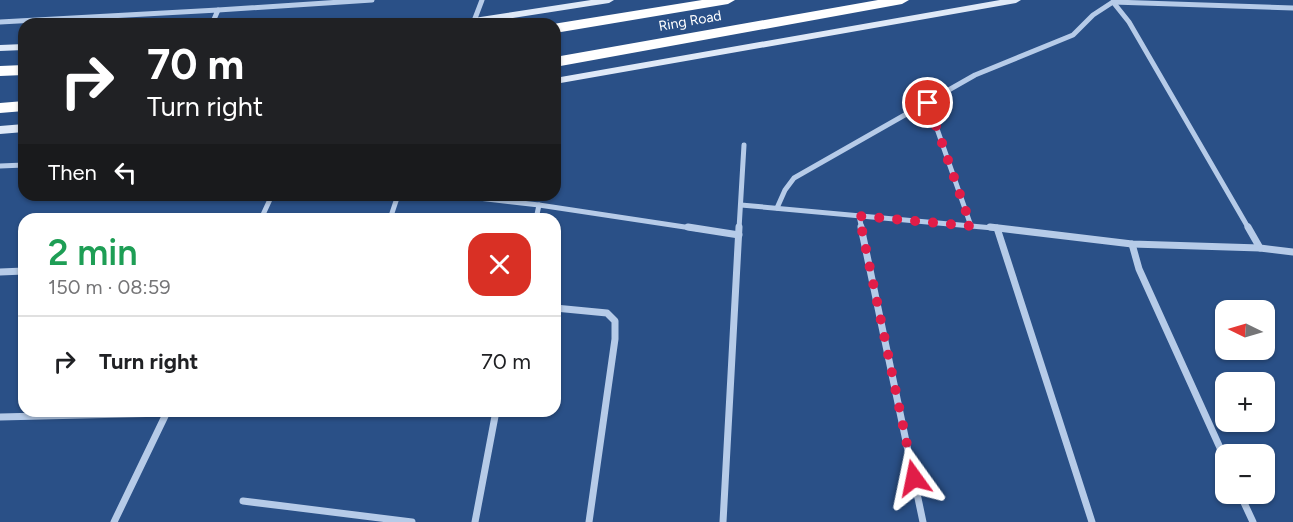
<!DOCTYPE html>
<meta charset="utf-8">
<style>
body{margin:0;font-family:Figtree,sans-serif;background:#f6f6f6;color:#202124;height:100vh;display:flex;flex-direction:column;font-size:22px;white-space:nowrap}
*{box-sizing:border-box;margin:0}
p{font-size:20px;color:#757577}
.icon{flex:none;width:33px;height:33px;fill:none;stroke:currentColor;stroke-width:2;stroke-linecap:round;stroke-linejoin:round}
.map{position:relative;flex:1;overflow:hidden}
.panel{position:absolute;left:18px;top:213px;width:543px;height:204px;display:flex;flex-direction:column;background:#fff;border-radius:18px;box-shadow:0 2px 4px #0004}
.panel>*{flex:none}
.banner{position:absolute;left:18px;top:18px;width:543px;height:183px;border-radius:18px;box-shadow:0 2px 4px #0004;background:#202124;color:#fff;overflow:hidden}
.needle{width:39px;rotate:275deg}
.buttons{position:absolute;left:1215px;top:300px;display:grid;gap:12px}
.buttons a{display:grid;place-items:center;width:60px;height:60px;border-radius:12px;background:#fff;box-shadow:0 2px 4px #0004;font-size:30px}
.pin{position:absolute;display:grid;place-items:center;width:51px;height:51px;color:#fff;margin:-26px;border:3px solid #fff;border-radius:50%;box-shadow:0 2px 6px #0007}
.me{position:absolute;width:66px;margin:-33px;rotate:348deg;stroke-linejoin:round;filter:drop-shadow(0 0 4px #0008)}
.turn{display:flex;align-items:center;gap:21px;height:126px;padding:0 30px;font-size:27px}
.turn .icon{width:78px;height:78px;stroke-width:2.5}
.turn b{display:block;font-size:42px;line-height:51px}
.then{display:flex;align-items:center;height:57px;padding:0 30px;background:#0003;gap:12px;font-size:22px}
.round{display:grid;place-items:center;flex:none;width:63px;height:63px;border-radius:18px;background:#f6f6f6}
.headline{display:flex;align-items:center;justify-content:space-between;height:102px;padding:0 30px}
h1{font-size:36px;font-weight:600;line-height:45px;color:#1e9e55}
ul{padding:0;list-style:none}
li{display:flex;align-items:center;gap:18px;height:90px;padding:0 30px;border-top:2px solid #e0e0e0}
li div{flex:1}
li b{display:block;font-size:22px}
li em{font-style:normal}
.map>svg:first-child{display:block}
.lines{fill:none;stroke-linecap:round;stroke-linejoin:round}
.street-far1{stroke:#b6cbe8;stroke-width:5}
.street{stroke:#b6cbe8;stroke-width:7}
.secondary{fill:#dfe9f7;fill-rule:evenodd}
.highway{fill:#fff;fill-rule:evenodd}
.route{stroke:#e11d48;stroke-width:10;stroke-dasharray:0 18}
.labels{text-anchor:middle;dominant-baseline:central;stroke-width:6;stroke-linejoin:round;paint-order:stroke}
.far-street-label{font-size:14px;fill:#fff;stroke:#2a5087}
</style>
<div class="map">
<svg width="1293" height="522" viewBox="0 0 1293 522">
<rect width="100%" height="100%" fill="#2a5087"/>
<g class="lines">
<g class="street-far1">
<path d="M1113,2L1129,22L1249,229"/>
<path d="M218,10L372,0"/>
<path d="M474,21L482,0"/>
<path d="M0,22L218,10L212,24"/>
<path d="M928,103L971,226"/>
<path d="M0,166L24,165"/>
<path d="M453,195L539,205L698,229"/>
<path d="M741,205L1004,229"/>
<path d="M777,208L785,190L794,178L975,75L1073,35L1093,15L1113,2L1293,8"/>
<path d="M859,216L862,229"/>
<path d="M261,219L272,195"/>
<path d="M390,219L398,195"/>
<path d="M536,219L539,205"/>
<path d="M739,229L744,145"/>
</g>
<g class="street">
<path d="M688,227L739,235"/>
<path d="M861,227L923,522"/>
<path d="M990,227L1132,244L1260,248"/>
<path d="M1248,227L1260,248L1293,252"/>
<path d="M997,228L1092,522"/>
<path d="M1132,244L1139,269L1226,461"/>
<path d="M0,272L24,271"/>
<path d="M555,308L607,313L615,321V339L589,522"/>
<path d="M0,417L167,413"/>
<path d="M1240,494L1253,522"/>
<path d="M243,501L412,522"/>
<path d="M114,522L167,412"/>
<path d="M475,522L496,411"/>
<path d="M723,522L739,227"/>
</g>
<g class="secondary">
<path d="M591,0H614L609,3L474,24H422L427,21L474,18Z"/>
<path d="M1000,0H1021L1016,3L555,84V78Z"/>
<path d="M24,44V50L0,51V45Z"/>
<path d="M24,124V132L0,134V126Z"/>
</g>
<g class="highway">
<path d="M702,0H735L728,4L555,33V24H553Z"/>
<path d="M878,0H909L902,4L555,67V57Z"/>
<path d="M24,65V75L0,76V66Z"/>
<path d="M24,101V111L0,113V103Z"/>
</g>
</g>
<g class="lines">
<path class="route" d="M914,478L859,216L971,226L928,103"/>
</g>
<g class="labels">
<g class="far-street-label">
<text transform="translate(690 21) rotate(-10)">Ring Road</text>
</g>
</g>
</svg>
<div class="buttons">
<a><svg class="needle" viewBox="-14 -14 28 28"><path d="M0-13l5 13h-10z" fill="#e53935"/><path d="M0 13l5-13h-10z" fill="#757577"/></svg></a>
<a>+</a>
<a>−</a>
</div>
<div class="pin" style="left:928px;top:103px;background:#d93025"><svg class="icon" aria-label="arrive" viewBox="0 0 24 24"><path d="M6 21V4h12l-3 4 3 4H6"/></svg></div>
<svg class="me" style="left:914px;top:478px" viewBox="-20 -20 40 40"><path d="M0-17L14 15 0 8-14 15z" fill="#e11d48" stroke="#fff" stroke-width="4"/></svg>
<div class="banner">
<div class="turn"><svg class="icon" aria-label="right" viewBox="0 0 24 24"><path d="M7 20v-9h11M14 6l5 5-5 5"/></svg><div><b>70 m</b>Turn right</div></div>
<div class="then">Then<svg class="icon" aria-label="left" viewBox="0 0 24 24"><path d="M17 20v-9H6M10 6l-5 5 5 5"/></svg></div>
</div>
<section class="panel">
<div class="headline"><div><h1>2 min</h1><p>150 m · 08:59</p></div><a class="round" style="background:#d93025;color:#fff"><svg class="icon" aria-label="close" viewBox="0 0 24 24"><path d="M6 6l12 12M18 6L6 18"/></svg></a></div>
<ul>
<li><svg class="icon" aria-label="right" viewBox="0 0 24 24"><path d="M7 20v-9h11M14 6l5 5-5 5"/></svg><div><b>Turn right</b></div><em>70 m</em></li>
</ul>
</section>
</div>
